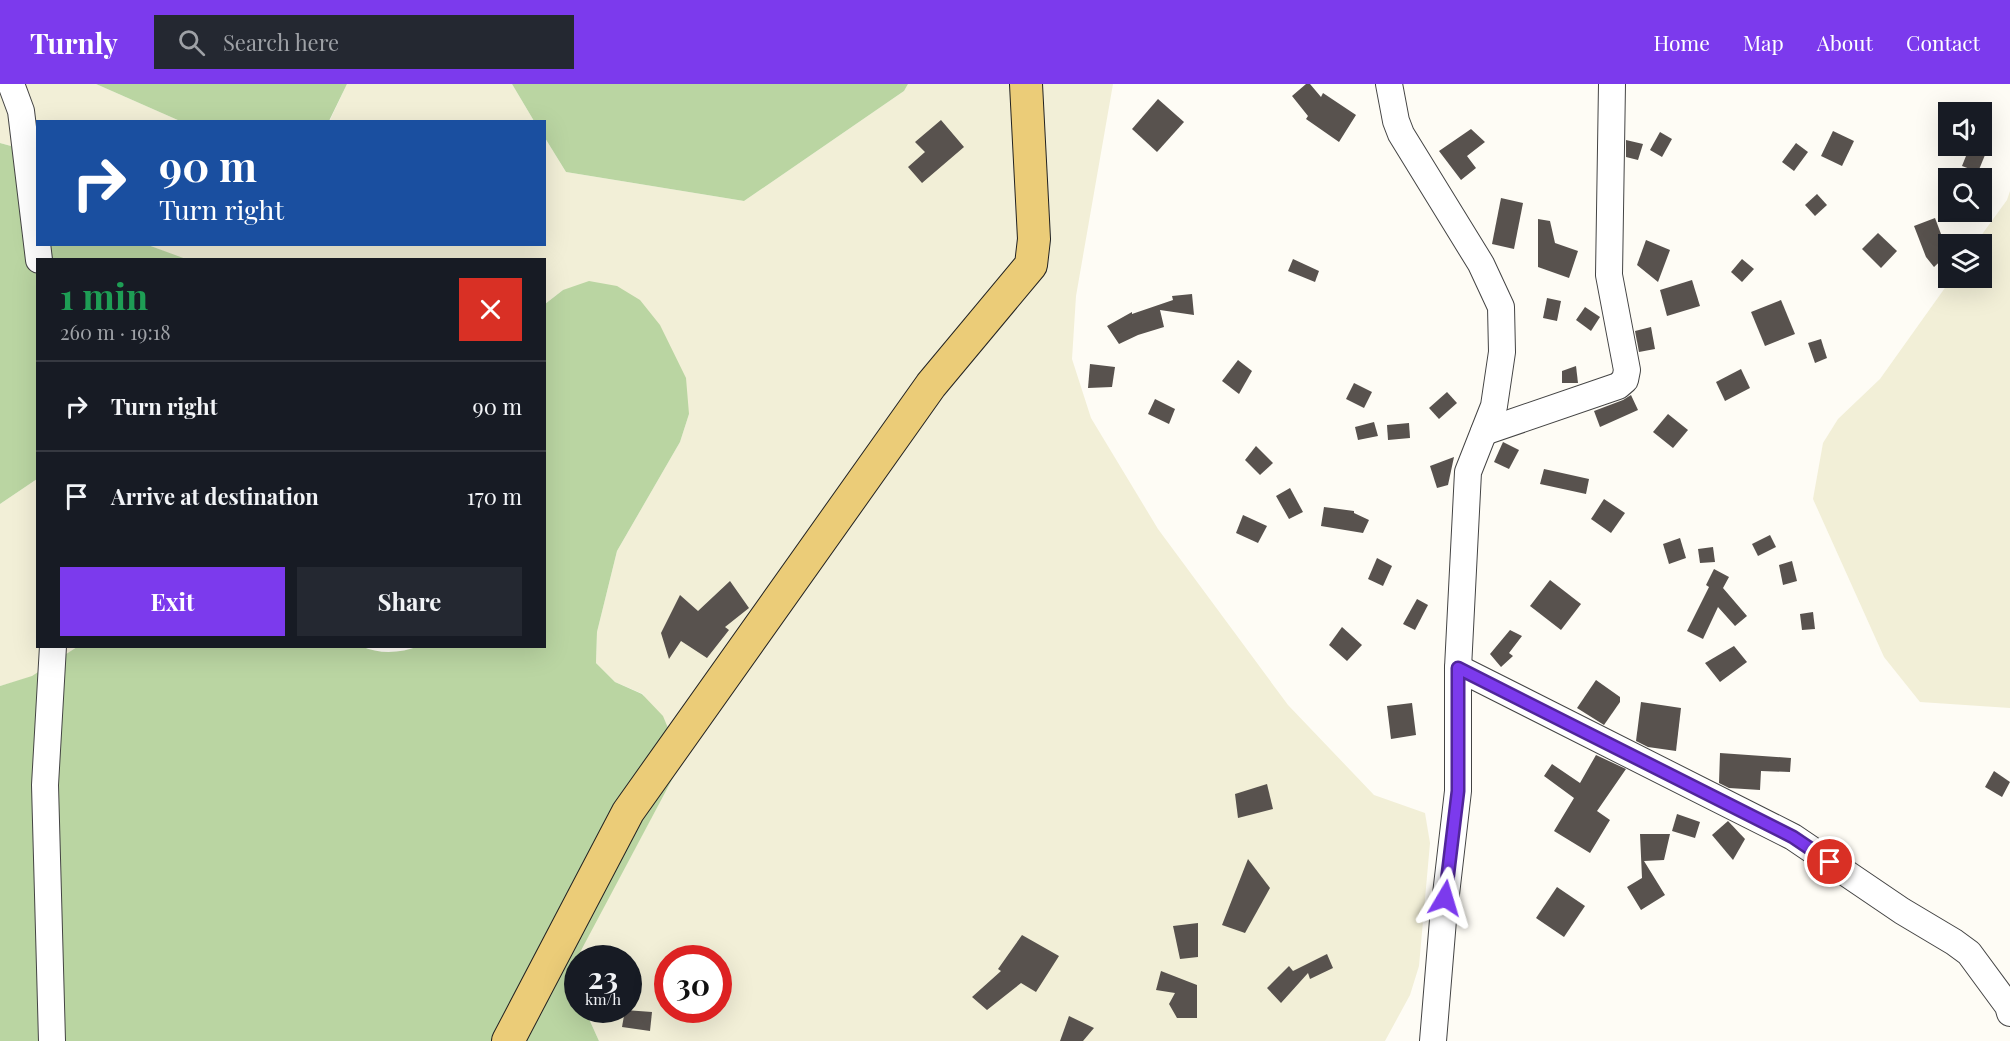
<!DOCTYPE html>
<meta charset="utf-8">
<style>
body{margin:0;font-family:"Playfair Display",serif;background:#242831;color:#f1f3f6;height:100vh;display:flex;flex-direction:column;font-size:22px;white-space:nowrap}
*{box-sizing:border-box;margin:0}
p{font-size:20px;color:#9ea1a6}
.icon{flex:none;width:33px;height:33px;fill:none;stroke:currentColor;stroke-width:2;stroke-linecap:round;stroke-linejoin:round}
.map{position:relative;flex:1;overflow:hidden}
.panel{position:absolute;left:36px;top:174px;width:510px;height:390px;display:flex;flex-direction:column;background:#171b24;border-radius:0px;box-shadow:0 6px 24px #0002}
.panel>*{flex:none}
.hud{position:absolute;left:36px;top:36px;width:510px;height:126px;border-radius:0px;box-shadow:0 6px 24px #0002;background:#1a4fa0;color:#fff;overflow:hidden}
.tools{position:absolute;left:1938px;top:18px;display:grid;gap:12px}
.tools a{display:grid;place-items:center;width:54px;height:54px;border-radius:0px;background:#171b24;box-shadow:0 6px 24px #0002;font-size:30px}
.speed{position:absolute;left:564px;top:861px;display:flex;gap:12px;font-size:30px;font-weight:700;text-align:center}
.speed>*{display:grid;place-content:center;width:78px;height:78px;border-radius:50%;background:#171b24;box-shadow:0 6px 24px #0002;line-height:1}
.speed small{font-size:15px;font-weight:400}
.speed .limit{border:9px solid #d22;background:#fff;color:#111}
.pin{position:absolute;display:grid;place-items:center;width:51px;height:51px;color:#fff;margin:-26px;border:3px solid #fff;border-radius:50%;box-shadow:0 2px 6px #0007}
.me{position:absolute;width:66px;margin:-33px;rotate:7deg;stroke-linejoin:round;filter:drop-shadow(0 0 4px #0008)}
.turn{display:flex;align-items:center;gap:21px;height:126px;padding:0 24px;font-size:27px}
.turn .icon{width:78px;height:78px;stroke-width:2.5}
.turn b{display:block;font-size:42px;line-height:51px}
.round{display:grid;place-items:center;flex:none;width:63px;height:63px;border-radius:0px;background:#242831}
.summary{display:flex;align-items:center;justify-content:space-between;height:102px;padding:0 24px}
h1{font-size:36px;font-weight:700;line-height:45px;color:#1e9e55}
.cta{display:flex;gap:12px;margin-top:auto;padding:12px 24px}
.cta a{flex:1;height:69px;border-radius:0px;background:#7c3aed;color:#fff;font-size:24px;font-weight:700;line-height:69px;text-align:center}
.cta a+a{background:#242831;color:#f1f3f6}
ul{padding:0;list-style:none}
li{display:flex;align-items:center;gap:18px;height:90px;padding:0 24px;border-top:2px solid #363941}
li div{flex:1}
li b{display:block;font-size:22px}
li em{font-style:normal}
header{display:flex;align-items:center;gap:36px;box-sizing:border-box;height:84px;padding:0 30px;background:#7c3aed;color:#fff}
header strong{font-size:28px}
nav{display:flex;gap:33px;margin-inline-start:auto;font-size:21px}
.search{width:420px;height:54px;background:#242831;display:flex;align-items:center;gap:15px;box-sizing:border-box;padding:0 21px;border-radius:0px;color:#9ea1a6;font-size:22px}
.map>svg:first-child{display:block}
.farmland{fill:#f2efd7;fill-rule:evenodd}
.forest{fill:#bad5a2}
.building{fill:#58524e}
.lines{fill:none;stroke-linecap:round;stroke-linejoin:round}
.minor-casing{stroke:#444;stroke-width:28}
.major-casing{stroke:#222;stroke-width:34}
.minor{stroke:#fff;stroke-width:26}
.major{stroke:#ebcc78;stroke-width:32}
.route-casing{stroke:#51269a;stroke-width:15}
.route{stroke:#7c3aed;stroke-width:10}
</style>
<header>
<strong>Turnly</strong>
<div class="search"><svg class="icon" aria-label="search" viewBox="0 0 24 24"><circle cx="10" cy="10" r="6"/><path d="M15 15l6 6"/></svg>Search here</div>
<nav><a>Home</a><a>Map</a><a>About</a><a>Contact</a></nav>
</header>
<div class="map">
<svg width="2010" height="957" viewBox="0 0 2010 957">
<rect width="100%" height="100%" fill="#fefcf5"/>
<g class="farmland">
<path d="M0,0H96L180,37L38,38L37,74L11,62L0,59Z"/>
<path d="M347,0H512L534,37L329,38Z"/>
<path d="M908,0H1113L1076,212L1072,275L1091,334L1158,445L1288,621L1374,711L1425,729L1430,759L1419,882L1410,911L1385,957H599L585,926H628V874H578L577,910L568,889L675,690L643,610L615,598L596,579L597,548L617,467L680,358L689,330L563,206L545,220L544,176H186L148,161L544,160L545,54L566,88L744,117L904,7ZM668,874H718V926H668Z"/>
<path d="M2010,107V624L1920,618L1884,573L1813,415L1823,359L1838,335L1880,295L1952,194H1982V160H1975L2007,116Z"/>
<path d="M37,395L38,562L77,563L32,593L0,602V420Z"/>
</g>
<g class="forest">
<path d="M96,0H347L329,37H180Z"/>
<path d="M512,0H908L904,7L744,117L566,88L545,54L544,38L534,37Z"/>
<path d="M0,59L11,62L37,74L38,160L148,161L186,175L38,176L37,395L0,420Z"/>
<path d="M589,197L617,202L640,216L660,241L686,294L689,330L680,358L617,467L597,548L596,579L615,598L642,610L663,632L675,661V690L569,889L577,910L578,926H585L599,957H0V602L32,592L77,563L361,562C380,571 401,569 419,562H544L545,220L563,206Z"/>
</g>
<g class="building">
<path d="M1306,0H1310L1321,13L1323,9L1356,31L1339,58L1306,35L1308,32L1292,12Z"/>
<path d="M1158,15L1184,38L1157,68L1132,45Z"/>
<path d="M941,36L964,63L922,99L908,83L925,68L915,58Z"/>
<path d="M1471,45L1485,58L1467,72L1476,84L1461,96L1439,67Z"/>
<path d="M1833,47L1854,57L1842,82L1821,72Z"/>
<path d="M1660,48L1672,55L1662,73L1650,66Z"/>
<path d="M1626,56L1643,60L1638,76L1626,73Z"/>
<path d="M1796,59L1808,68L1794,87L1782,78Z"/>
<path d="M1970,62H1973L1985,71L1978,88L1962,82Z"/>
<path d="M1817,110L1827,121L1815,132L1805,121Z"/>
<path d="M1501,114L1523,119L1514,165L1492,160Z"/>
<path d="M1935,134L1941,150L1948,158V170L1934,183L1926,173L1914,142Z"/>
<path d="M1538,135L1550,137L1555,159L1578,167L1569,194L1538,183Z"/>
<path d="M1878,149L1897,167L1881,184L1862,165Z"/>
<path d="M1646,156L1670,166L1658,198L1637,181Z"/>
<path d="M1293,175L1319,187L1315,198L1288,187Z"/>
<path d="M1742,175L1754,185L1742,198L1731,188Z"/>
<path d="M1692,196L1700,222L1667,232L1660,206Z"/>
<path d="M1192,210L1194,231L1160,226L1164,243L1138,251L1119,260L1107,242L1132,228V230L1173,216L1172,212Z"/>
<path d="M1547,214L1561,217L1557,237L1543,234Z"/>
<path d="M1781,216L1795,250L1765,262L1751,228Z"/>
<path d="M1585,223L1600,233L1591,247L1576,236Z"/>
<path d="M1651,243L1655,265L1639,268L1635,247Z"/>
<path d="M1821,255L1827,274L1815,279L1808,259Z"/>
<path d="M1238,276L1252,287L1239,310L1222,297Z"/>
<path d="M1090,280L1115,283L1112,303L1088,304Z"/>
<path d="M1576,282L1578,299H1562V287Z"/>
<path d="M1741,285L1750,304L1725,317L1716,298Z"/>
<path d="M1354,299L1372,308L1364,324L1346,315Z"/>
<path d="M1447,308L1457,319L1439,335L1429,324Z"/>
<path d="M1631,311L1638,326L1600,343L1594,327L1623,316Z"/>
<path d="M1155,315L1175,325L1169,340L1148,330Z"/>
<path d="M1668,330L1688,346L1673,364L1653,348Z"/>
<path d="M1374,338L1378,352L1358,356L1355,343Z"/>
<path d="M1409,339L1410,354L1388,356L1387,341Z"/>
<path d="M1503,358L1519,366L1509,385L1494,378Z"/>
<path d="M1256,362L1273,379L1260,391L1245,376Z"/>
<path d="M1454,373L1448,401L1437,404L1430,382Z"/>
<path d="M1544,385L1589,395L1586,410L1540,400Z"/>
<path d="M1290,404L1303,428L1289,435L1276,412Z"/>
<path d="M1604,415L1625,429L1611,449L1591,435Z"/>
<path d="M1324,423L1354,427V429L1369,436L1363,449L1321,442Z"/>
<path d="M1243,431L1267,442L1258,459L1236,449Z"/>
<path d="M1770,451L1776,463L1758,472L1752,460Z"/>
<path d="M1680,454L1686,474L1669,480L1663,460Z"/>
<path d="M1713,463L1715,478L1700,479L1698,465Z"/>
<path d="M1377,474L1392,482L1383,502L1368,495Z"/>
<path d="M1792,477L1797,497L1783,501L1779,481Z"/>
<path d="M1714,485L1729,493L1723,504L1747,532L1735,542L1718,523L1703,555L1687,547L1709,503L1706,501Z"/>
<path d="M1550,496L1581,520L1561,546L1530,522Z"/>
<path d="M730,497L749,524L725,543L729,546L707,574L681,557L669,575L661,549L680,511L698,527Z"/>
<path d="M1417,515L1428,521L1415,546L1403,540Z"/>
<path d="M1813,528L1815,545L1802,546L1800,530Z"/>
<path d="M1342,543L1362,561L1347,577L1329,561Z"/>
<path d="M1510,546L1522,552L1509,569L1513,572L1501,583L1490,570Z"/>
<path d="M1734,562L1747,578L1720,598L1705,579Z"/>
<path d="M1596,596L1620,613V618L1604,641L1577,624Z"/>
<path d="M1641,618L1681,624L1676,667L1648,663L1636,657Z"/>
<path d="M1412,619L1416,651L1391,655L1387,622Z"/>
<path d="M1720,669L1791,674L1790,688L1761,687L1760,706L1729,704L1719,699Z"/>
<path d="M1596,671L1626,685L1597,727L1610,736L1590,769L1554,747L1574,714L1544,692L1552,680L1580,699Z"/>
<path d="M1994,687L2010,698L2002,713L1985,703Z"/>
<path d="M1267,700L1273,725L1238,734L1235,710Z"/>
<path d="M1677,730L1700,738L1695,754L1672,747Z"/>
<path d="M1728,737L1745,755L1733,776L1712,751Z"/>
<path d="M1640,750H1670L1664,776L1644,777L1665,811L1641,826L1627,803L1642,794Z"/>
<path d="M1248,775L1270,804L1245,849L1222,841Z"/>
<path d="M1557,803L1585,822L1564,853L1536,834Z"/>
<path d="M1198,839V873L1180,875L1173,842Z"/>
<path d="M1022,851L1059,872L1036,908L1021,899L987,926L972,913L1001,887L998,885Z"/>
<path d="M1327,870L1333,884L1310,895L1308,889L1281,919L1267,904L1289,882L1293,887Z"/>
<path d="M1161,887L1197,901V934H1177L1169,920L1175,909L1156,906Z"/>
<path d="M625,926L652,928L650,947L622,943Z"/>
<path d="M1069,932L1094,944L1083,957H1060Z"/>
</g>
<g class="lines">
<defs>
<g id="minor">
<path d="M11,0L21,27L39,176"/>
<path d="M1389,0L1396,37L1401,50L1481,180L1501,223L1502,268L1494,322L1468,388L1458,584V707L1443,836L1433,957"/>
<path d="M1484,348L1618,302L1625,296L1627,286L1609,191L1612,0"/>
<path d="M1458,584L1793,753L1902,827L1954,858L1969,869L2008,922L2010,929"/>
<path d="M52,957L45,701L53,562"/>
</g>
<path id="major" d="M508,957L628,728L931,301L1031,181L1034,155L1026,0"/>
</defs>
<use href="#minor" class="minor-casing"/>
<use href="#major" class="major-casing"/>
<use href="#minor" class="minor"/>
<use href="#major" class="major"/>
</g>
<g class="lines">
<defs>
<path id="route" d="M1445,814L1458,707V584L1793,753L1830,778"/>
</defs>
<use href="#route" class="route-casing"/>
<use href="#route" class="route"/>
</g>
</svg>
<div class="tools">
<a><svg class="icon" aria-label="sound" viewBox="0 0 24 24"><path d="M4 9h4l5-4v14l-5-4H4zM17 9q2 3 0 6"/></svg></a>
<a><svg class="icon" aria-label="search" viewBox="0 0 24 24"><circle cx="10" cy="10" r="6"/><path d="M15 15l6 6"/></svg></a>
<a><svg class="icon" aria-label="layers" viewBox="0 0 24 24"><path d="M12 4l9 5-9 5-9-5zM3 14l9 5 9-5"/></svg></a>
</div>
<div class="speed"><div>23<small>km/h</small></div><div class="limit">30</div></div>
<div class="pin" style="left:1830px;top:778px;background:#d93025"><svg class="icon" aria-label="arrive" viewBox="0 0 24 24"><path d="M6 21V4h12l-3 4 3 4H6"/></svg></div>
<svg class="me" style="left:1445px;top:814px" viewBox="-20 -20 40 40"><path d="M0-17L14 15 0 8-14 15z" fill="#7c3aed" stroke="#fff" stroke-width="4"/></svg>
<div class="hud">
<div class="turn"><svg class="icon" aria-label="right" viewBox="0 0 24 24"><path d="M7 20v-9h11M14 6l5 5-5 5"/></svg><div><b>90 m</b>Turn right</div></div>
</div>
<section class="panel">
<div class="summary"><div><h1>1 min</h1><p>260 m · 19:18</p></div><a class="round" style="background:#d93025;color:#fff"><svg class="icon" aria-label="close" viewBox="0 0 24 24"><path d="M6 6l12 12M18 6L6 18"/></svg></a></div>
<ul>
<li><svg class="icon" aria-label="right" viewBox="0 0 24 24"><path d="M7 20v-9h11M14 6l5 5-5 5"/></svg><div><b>Turn right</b></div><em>90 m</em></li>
<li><svg class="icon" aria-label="arrive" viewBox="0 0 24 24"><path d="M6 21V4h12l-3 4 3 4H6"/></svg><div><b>Arrive at destination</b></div><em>170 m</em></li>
</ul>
<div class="cta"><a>Exit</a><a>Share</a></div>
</section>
</div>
